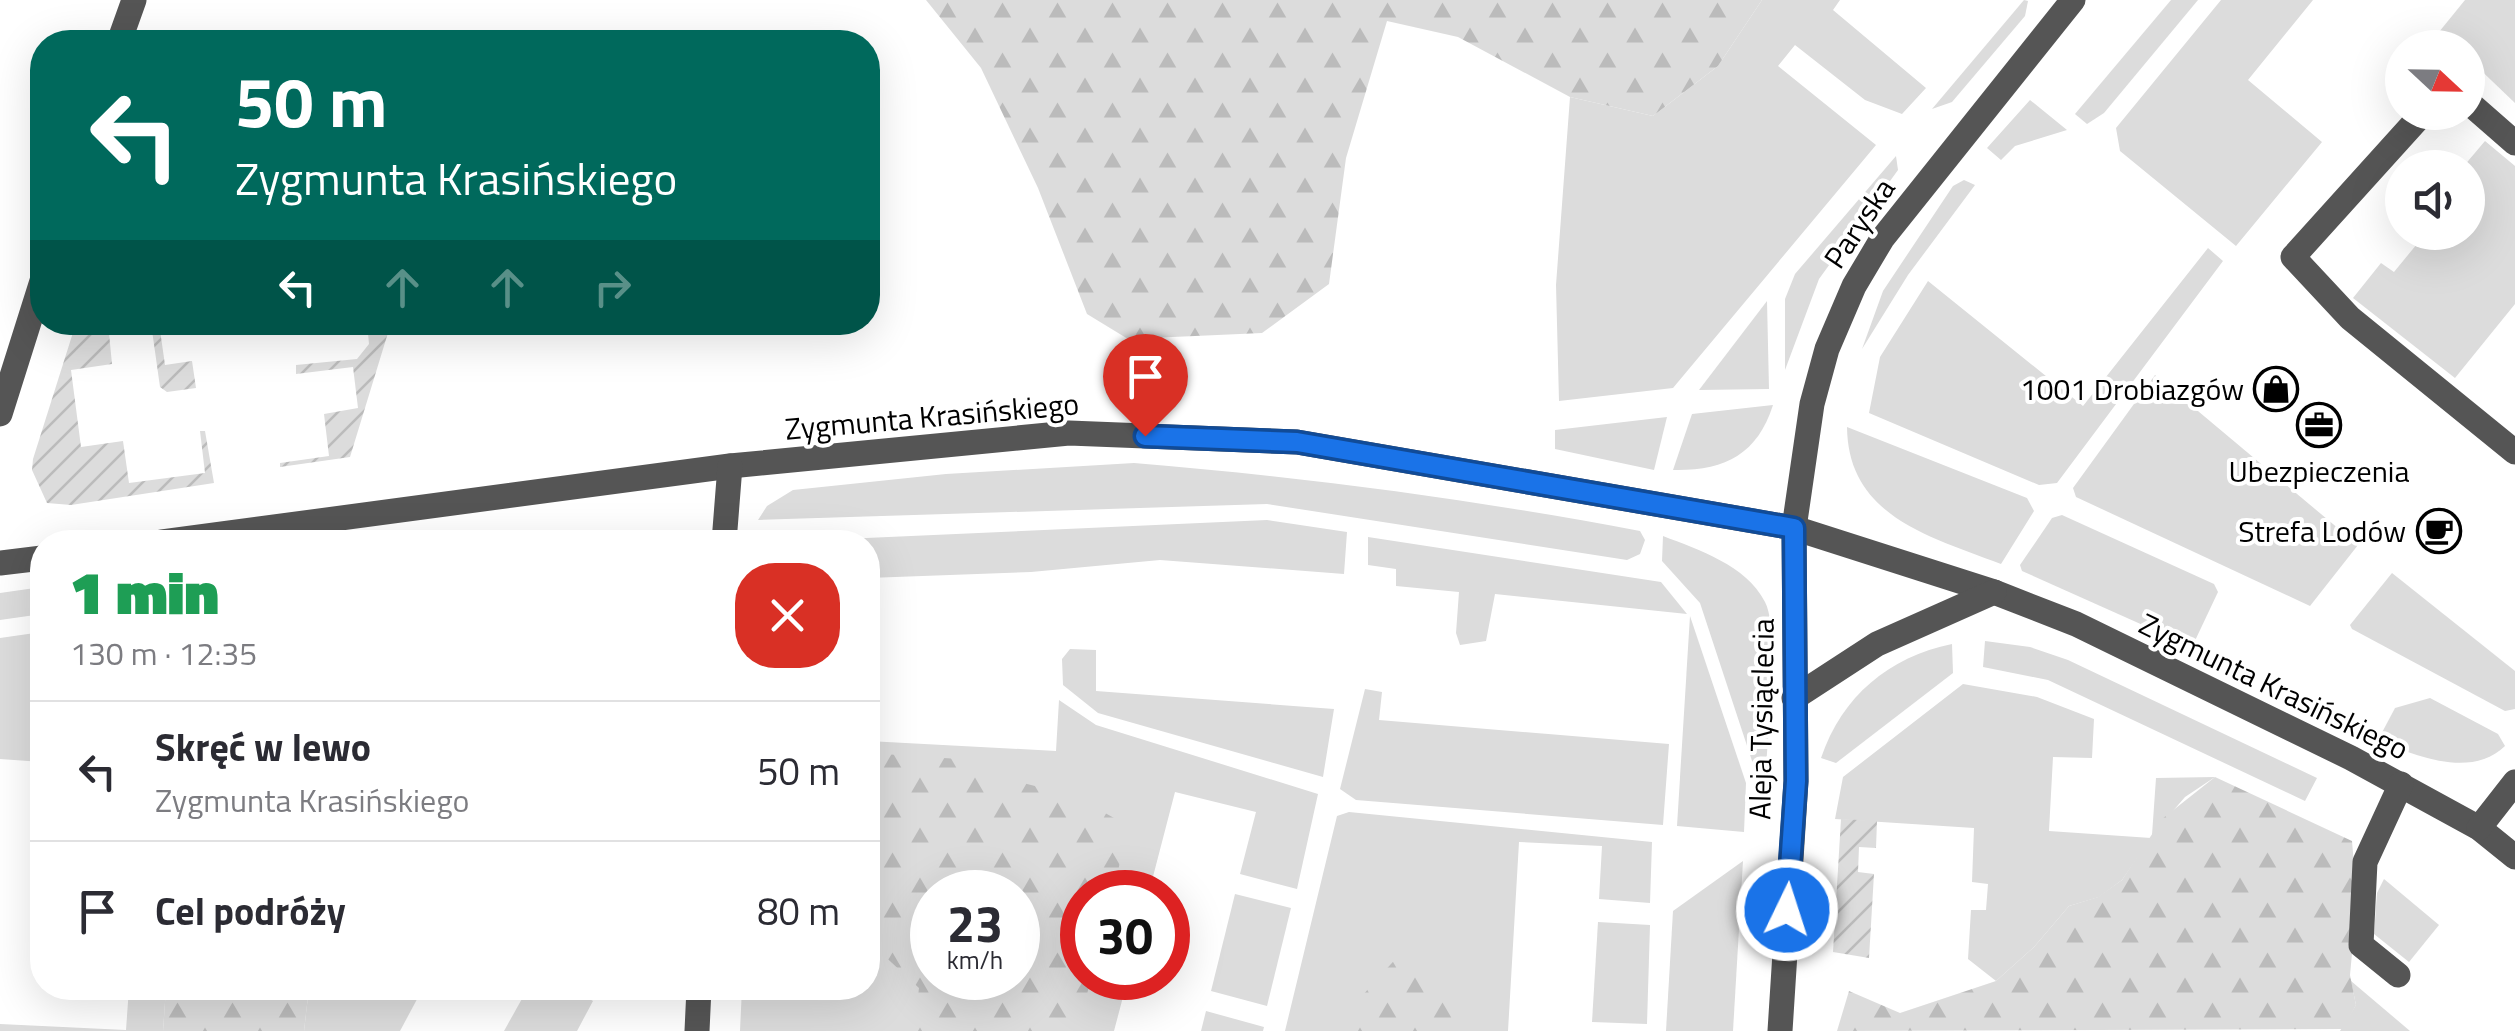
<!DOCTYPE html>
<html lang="pl">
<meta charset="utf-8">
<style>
body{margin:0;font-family:"Titillium Web",sans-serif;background:#f2f2f3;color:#2b2b33;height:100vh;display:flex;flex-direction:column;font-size:38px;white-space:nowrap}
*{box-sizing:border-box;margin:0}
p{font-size:32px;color:#7c7c81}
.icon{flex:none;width:55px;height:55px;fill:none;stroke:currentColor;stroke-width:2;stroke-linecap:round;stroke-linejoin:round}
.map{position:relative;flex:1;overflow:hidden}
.sheet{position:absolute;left:30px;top:530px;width:850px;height:470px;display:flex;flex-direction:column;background:#fff;border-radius:40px;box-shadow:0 10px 40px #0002}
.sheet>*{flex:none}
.banner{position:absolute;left:30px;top:30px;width:850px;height:305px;border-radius:40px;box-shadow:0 10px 40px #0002;background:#00695c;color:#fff;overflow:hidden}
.needle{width:65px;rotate:112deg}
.controls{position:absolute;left:2385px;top:30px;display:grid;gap:20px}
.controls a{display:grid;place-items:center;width:100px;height:100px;border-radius:50%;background:#fff;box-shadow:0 10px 40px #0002;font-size:50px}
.speed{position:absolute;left:910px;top:870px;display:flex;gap:20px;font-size:50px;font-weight:700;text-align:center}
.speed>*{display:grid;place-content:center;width:130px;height:130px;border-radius:50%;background:#fff;box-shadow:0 10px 40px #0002;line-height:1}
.speed small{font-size:25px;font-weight:400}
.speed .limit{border:15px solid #d22;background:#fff;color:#111}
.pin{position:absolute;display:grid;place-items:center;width:85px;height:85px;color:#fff;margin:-102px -42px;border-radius:50% 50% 50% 0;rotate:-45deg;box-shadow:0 0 10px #0007}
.pin .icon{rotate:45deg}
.me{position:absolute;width:110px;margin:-55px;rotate:4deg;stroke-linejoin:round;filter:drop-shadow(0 0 8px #0008)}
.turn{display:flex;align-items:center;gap:35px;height:210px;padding:0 40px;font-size:45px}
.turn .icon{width:130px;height:130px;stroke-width:2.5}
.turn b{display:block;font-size:70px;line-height:85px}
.lanes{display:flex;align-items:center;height:95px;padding:0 40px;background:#0003;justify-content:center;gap:50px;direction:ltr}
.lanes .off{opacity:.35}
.round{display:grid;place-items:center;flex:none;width:105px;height:105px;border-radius:40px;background:#f2f2f3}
.overview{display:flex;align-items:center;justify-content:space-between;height:170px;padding:0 40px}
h1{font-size:60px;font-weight:800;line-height:75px;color:#1e9e55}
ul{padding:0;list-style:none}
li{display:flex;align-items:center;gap:30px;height:140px;padding:0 40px;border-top:2px solid #e1e1e2}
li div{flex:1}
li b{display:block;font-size:38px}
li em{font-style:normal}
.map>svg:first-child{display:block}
.grass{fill:#dcdcdc;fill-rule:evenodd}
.forest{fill:url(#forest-firs);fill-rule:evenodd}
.garden{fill:url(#garden-furrows)}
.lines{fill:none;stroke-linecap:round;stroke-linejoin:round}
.minor{stroke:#555;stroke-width:25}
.route-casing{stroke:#114b97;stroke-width:25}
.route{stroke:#1a73e8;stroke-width:18}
.labels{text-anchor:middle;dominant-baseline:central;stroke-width:8;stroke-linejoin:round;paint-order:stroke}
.street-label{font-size:30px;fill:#000;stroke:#fff}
.poi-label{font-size:30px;fill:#000;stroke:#fff;text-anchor:end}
</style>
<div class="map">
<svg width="2515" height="1031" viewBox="0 0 2515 1031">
<defs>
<pattern id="forest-firs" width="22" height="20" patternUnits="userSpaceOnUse" patternTransform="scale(2.5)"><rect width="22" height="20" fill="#dcdcdc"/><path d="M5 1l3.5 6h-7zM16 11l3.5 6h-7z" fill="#bbb"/></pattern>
<pattern id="garden-furrows" width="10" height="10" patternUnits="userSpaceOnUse" patternTransform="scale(2.5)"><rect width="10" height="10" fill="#dcdcdc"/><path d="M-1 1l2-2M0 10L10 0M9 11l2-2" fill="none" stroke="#bbb"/></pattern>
</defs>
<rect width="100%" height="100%" fill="#fff"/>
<g class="grass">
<path d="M1762,0H1840L1833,10L1926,88L1902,114L1865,100L1795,45L1778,66L1876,145L1673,388L1559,401L1556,285L1570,97L1653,116L1718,66Z"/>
<path d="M2024,0L2028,1L2025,16L1952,102L1932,109Z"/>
<path d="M2171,0H2198L2104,113L2087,124L2075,114Z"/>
<path d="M2221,0H2313L2248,80L2322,142L2236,246L2120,151L2116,128Z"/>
<path d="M2465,0H2515V103L2468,58V48L2456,47L2439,32Z"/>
<path d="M2030,100L2067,130L2015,146L2001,160L1987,148Z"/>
<path d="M2485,141L2515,166V304L2455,378L2353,298L2381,263L2394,272L2426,233L2468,232V168L2463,167Z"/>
<path d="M1896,156L1898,170L1819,279L1785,370V299L1795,274Z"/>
<path d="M1964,180L1975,185L1908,275L1862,349L1883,291L1953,186Z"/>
<path d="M2208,248L2223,261L2057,483L2039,485L1869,413L1880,357L1928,281L2083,406Z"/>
<path d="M1767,301L1769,389L1699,390Z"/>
<path d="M2155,375L2358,545L2310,606L2076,497L2073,488Z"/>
<path d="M1773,405C1757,455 1724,471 1673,470L1692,414Z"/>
<path d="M1667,417L1654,470L1555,449V430Z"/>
<path d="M1847,427L2027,498L2034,511L2001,564C1931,537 1848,517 1847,427Z"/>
<path d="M1134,463C1305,477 1471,499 1640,531L1645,540L1640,554L1627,560L1267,504L758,520L767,506L793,490L946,474Z"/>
<path d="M2062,515L2214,584L2218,592L2192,647L2022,571L2020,565L2052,518Z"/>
<path d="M1267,520L1347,532L1344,574L1160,560L1031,572L868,578V542H776Z"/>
<path d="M1663,536C1699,550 1746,565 1765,602C1780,630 1767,737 1766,773H1756L1700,603L1662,561Z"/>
<path d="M1368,537L1661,582L1687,614L1495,594L1486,641L1460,645L1456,633L1459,592L1396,586V569L1368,565Z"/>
<path d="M2392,573L2515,671V709L2505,711L2352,629L2350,625Z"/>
<path d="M42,587V614L0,620V593Z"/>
<path d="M1690,616L1746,783L1744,832L1677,826Z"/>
<path d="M42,632V762L0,759V638Z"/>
<path d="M1985,641L2030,647L2068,660L2317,778L2305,801L2048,680L1983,667Z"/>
<path d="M1952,644L1953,673L1836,763L1821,758C1842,696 1889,657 1952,644Z"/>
<path d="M1070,649L1096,650V691L1334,709L1323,777L1098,713L1063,685L1062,659Z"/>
<path d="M1963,684L2037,697L2094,719L2092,758L2053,757L2049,831L2151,838L2122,880L2099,897L2069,906L2034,947L1996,981L1968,959L1971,910H1986L1988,884L1972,882L1974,828L1835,819L1843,777Z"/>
<path d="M1365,689L1382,692L1379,720L1669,744L1663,825L1356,800L1340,789Z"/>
<path d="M2430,698L2498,734L2505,746C2471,779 2416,756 2378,740L2395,708Z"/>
<path d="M1059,700L1096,725L1318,794L1297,889L1240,874L1256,812L1175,792L1149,892H1082V978H1128L1114,1031H740L742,988H868V741L1056,751ZM932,892H1018V978H932Z"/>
<path d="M2215,777L2185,797L2152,835L2156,778Z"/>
<path d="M1349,812L1652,842L1650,903L1599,899L1602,846L1519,842L1508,1031H1285L1337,816Z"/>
<path d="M1743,861L1733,1031H1666L1673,911Z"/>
<path d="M2384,879L2439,925L2409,962L2374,934L2377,893Z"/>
<path d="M1235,894L1291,908L1267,1006L1211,991Z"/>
<path d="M1598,922L1650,925L1647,1024L1592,1022Z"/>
<path d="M2351,981L2410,1031H2340L2356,1005Z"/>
<path d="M129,988H166L163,1031H0V1024L126,1030Z"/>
<path d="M309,988H423L400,1031H304Z"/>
<path d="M528,988H570L593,1001L577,1031H504Z"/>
<path d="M1206,1011L1264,1027L1263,1031H1201Z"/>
</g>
<g class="forest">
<path d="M926,0H1762L1718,66L1653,116L1570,97L1458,37L1387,21L1346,158L1329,284L1262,333L1128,339L1087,314L1038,188L981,68Z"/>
<path d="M868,753L974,760L1027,784L1075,796L1114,818L1123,846L1114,892H1082V978H1091L1078,1031H914L919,988L877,949H868ZM932,892H1018V978H932Z"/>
<path d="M2215,777L2352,841L2357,900L2350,975L2356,1005L2343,1029L1837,1031L1849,991L1900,1013L1996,981L2034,947L2069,906L2098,897L2122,880L2162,819Z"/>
<path d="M1401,953L1453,1006L1458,1031H1346L1361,997Z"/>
<path d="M166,988H309L304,1031H163Z"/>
</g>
<g class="garden">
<path d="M76,323H108L112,364L71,370L81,447L123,441L129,483L205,473L200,431H205L214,483L71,505L47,503L32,470L33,459Z"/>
<path d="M151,323H159L165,365L192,361L196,388L167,392L160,387Z"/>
<path d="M367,323H391L350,457L280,467V463L329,456L324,414L358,408L353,367L296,374V365L357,359L369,344Z"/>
<path d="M1841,819L1877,821L1876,848L1859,847L1858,872L1874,874L1869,958L1833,952Z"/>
</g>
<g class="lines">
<g class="minor">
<path d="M119,42L134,0"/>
<path d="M2468,102L2515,143"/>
<path d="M2424,112L2293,257L2350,318L2515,452"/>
<path d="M0,414L42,281"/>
<path d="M162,542L730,466L1069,433L1297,442L1794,528L1994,592L2076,624L2351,758L2479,828L2515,857"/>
<path d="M724,542L730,466"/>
<path d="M0,563L42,558"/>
<path d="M1794,698L1877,644L1994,592"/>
<path d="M2479,828L2515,782"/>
<path d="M2398,975L2361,945L2365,862L2401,784"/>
<path d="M697,1031L699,988"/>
<path d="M1780,1031L1796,781L1794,528L1812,404L1827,349L1854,286L1882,239L2073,0"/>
</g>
</g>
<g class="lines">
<defs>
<path id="route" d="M1145,436L1297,442L1794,528L1796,781L1787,910"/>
</defs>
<use href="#route" class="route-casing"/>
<use href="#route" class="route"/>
</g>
<defs>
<symbol id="shop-ring" viewBox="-11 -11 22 22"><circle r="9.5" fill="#fff" stroke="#000" stroke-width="1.5"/><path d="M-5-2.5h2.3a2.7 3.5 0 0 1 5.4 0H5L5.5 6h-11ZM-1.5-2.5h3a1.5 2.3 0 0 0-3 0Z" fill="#000"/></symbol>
<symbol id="office-ring" viewBox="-11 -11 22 22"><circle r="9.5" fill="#fff" stroke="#000" stroke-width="1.5"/><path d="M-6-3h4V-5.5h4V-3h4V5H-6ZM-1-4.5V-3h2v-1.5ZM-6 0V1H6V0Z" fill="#000"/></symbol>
<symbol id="cafe-ring" viewBox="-11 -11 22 22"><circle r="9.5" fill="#fff" stroke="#000" stroke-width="1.5"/><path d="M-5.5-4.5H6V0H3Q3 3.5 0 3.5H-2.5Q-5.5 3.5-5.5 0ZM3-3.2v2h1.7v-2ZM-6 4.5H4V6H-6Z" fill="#000"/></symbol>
</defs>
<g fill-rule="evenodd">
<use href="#shop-ring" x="2251" y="364" width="50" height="50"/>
<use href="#office-ring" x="2294" y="400" width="50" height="50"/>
<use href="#cafe-ring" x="2414" y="506" width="50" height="50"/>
</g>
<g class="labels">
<g class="street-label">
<text transform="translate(1859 223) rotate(-56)">Paryska</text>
<text transform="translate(932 416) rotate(-5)">Zygmunta Krasińskiego</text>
<text transform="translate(2274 686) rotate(26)">Zygmunta Krasińskiego</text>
<text transform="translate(1761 719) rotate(-89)">Aleja Tysiąclecia</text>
</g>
<g class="poi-label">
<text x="2244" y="389">1001 Drobiazgów</text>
<text x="2319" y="471" text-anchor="middle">Ubezpieczenia</text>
<text x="2406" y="531">Strefa Lodów</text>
</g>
</g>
</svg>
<div class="controls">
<a><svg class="needle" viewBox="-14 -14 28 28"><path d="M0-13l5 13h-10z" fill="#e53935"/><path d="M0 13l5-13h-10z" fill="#7c7c81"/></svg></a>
<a><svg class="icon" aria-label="sound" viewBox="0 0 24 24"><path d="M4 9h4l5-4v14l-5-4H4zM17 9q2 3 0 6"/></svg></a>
</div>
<div class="speed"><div>23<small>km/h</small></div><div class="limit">30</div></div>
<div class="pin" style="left:1145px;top:436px;background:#d93025"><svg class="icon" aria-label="arrive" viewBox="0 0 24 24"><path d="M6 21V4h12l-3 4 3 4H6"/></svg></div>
<svg class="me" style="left:1787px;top:910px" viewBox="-20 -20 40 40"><circle r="17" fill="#1a73e8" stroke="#fff" stroke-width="3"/><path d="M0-11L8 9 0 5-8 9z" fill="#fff"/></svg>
<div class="banner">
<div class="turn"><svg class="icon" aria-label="left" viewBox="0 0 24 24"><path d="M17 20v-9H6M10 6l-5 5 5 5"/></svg><div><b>50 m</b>Zygmunta Krasińskiego</div></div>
<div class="lanes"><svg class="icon" aria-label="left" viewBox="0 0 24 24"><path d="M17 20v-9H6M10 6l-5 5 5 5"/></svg><svg class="icon off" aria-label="ahead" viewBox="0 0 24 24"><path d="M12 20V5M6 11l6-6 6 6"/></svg><svg class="icon off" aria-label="ahead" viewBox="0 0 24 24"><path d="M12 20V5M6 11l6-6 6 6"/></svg><svg class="icon off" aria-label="right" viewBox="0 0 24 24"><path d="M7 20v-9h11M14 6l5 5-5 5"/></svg></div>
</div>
<section class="sheet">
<div class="overview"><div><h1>1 min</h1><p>130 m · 12:35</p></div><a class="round" style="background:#d93025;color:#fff"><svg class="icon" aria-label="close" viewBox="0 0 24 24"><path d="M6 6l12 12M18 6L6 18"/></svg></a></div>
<ul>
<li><svg class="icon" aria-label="left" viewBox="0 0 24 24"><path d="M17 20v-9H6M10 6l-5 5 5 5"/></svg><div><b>Skręć w lewo</b><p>Zygmunta Krasińskiego</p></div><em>50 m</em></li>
<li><svg class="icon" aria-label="arrive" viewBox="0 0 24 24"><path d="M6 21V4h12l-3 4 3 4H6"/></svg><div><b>Cel podróży</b></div><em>80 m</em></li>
</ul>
</section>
</div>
